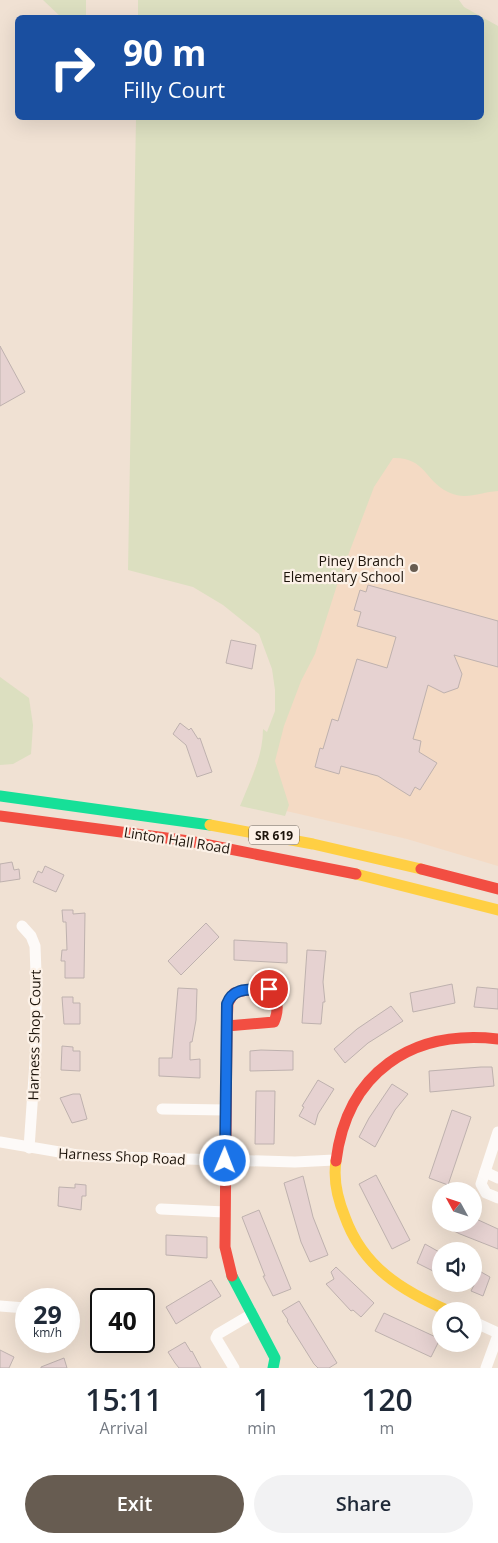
<!DOCTYPE html>
<style>
body{margin:0;font-family:"Open Sans",sans-serif;background:#f2f2f3;color:#1f2937;height:100vh;display:flex;flex-direction:column;font-size:19px;white-space:nowrap}
*{box-sizing:border-box;margin:0}
p{font-size:16px;color:#747a83}
.icon{flex:none;width:28px;height:28px;fill:none;stroke:currentColor;stroke-width:2;stroke-linecap:round;stroke-linejoin:round}
.map{position:relative;height:1368px;overflow:hidden}
.panel{display:flex;flex-direction:column;background:#fff;flex:1}
.panel>*{flex:none}
.banner{position:absolute;left:15px;top:15px;width:469px;height:105px;border-radius:8px;box-shadow:0 5px 20px #0002;background:#1a4fa0;color:#fff;overflow:hidden}
.needle{width:32px;rotate:310deg}
.fabs{position:absolute;left:432px;top:1182px;display:grid;gap:10px}
.fabs a{display:grid;place-items:center;width:50px;height:50px;border-radius:50%;background:#fff;box-shadow:0 5px 20px #0002;font-size:25px}
.speed{position:absolute;left:15px;top:1288px;display:flex;gap:10px;font-size:25px;font-weight:700;text-align:center}
.speed>*{display:grid;place-content:center;width:65px;height:65px;border-radius:50%;background:#fff;box-shadow:0 5px 20px #0002;line-height:1}
.speed small{font-size:12px;font-weight:400}
.speed .limit{border:2px solid #111;border-radius:8px;background:#fff;color:#111}
.pin{position:absolute;display:grid;place-items:center;width:42px;height:42px;color:#fff;margin:-21px;border:2px solid #fff;border-radius:50%;box-shadow:0 1px 5px #0007}
.me{position:absolute;width:55px;margin:-28px;rotate:1deg;stroke-linejoin:round;filter:drop-shadow(0 0 4px #0008)}
.turn{display:flex;align-items:center;gap:18px;height:105px;padding:0 25px;font-size:22px}
.turn .icon{width:65px;height:65px;stroke-width:2.5}
.turn b{display:block;font-size:35px;line-height:42px}
.eta{display:flex;justify-content:space-evenly;align-items:center;height:85px;text-align:center}
.eta b{font-size:30px;font-weight:600;line-height:35px}
.cta{display:flex;gap:10px;margin-top:auto;padding:10px 25px}
.cta a{flex:1;height:58px;border-radius:30px;background:#675c51;color:#fff;font-size:20px;font-weight:600;line-height:58px;text-align:center}
.cta a+a{background:#f2f2f3;color:#1f2937}
.map>svg:first-child{display:block}
.built{fill:#f4dac4}
.green{fill:#dcdfc0}
.building{fill:#e6d2d1;stroke:#beb1ae}
.lines{fill:none;stroke-linecap:round;stroke-linejoin:round}
.street{stroke:#fdfaf8;stroke-width:11}
.fast{stroke:#16e098;stroke-width:11}
.slow{stroke:#ffcf43;stroke-width:11}
.jam{stroke:#f24e42;stroke-width:11}
.route-casing{stroke:#114b97;stroke-width:12}
.route{stroke:#1a73e8;stroke-width:9}
.poi-dot{fill:#675c51;stroke:#fcf1e7;stroke-width:2}
.labels{text-anchor:middle;dominant-baseline:central;stroke-width:4.5;stroke-linejoin:round;paint-order:stroke}
.shield{fill:#fcf1e7;stroke:#60564d;stroke-width:1}
.shield-label{font-size:12px;font-weight:bold;fill:#1d140b}
.poi-label{font-size:14px;fill:#1d140b;stroke:#fcf1e7;text-anchor:end}
.street-label{font-size:14px;fill:#1d140b;stroke:#fcf1e7}
</style>
<div class="map">
<svg width="498" height="1368" viewBox="0 0 498 1368">
<rect width="100%" height="100%" fill="#f0e1d3"/>
<path class="built" d="M438,281L498,336V866L407,839L243,801Z"/>
<g class="green">
<path d="M43,0H86V17H61Z"/>
<path d="M138,0H459L464,7L498,26V491C481,492 465,501 448,492C424,480 425,457 393,458L374,487L338,582L315,654L301,681L284,726L275,761L289,805L285,816L240,806C250,781 263,757 263,729L267,732L275,711V690L272,669L259,634L223,605L193,587L128,570L136,118H481V18L138,17Z"/>
<path d="M0,677L29,698L33,725L31,754L13,764L0,765Z"/>
</g>
<g class="building">
<path d="M0,346L25,392L0,406Z"/>
<path d="M368,585L498,621V667L454,655L462,674L458,688L444,693L428,685L413,739L421,741L419,752L437,763L420,790L415,787L410,796L378,776L341,766L339,774L315,767L320,748L323,749L332,719L338,721L357,659L387,668L396,637L357,626L361,612L354,610L360,590L366,592Z"/>
<path d="M231,640L256,645L252,669L226,663Z"/>
<path d="M180,723L189,730L191,728L198,739L200,738L212,772L197,777L186,745L173,734Z"/>
<path d="M12,862L14,870L19,869L20,879L0,882V864Z"/>
<path d="M45,866L64,875L56,892L33,882L38,871L42,873Z"/>
<path d="M62,910H73V914L85,913L84,978H65V961H61L62,950H67L66,922H63Z"/>
<path d="M206,923L219,937L181,975L168,961Z"/>
<path d="M234,940L287,943V963L234,960Z"/>
<path d="M307,950L326,951L323,982L325,1002H323L321,1024L302,1023Z"/>
<path d="M452,984L455,1003L413,1012L410,993Z"/>
<path d="M477,987L498,989V1009L474,1007Z"/>
<path d="M178,988L197,989L196,1020L192,1042H190V1060L200,1059V1078L159,1076V1058H172Z"/>
<path d="M62,997H73V1003H80V1024H64Z"/>
<path d="M391,1006L403,1021L368,1043L345,1063L334,1049L357,1029Z"/>
<path d="M62,1046L73,1047V1051H80V1071L61,1070Z"/>
<path d="M261,1050L293,1051V1070L250,1071V1051Z"/>
<path d="M481,1067H492L494,1086L430,1092L429,1071Z"/>
<path d="M318,1080L334,1089L318,1114L315,1125L299,1116L304,1107L302,1106Z"/>
<path d="M392,1084L408,1094L395,1110L375,1147L359,1137L369,1118Z"/>
<path d="M256,1091H275L274,1144H255Z"/>
<path d="M73,1094H80L87,1119L72,1123L60,1098Z"/>
<path d="M452,1110L471,1117L448,1185L429,1178Z"/>
<path d="M376,1175L410,1240L392,1249L359,1184Z"/>
<path d="M303,1176L313,1217L328,1255L310,1262L301,1242L284,1183Z"/>
<path d="M75,1184L86,1185V1196H82L81,1210L58,1206L59,1187L75,1188Z"/>
<path d="M259,1210L291,1289L273,1296L263,1276H265L242,1217Z"/>
<path d="M474,1218L498,1229V1249L460,1234L440,1224H474Z"/>
<path d="M166,1235L207,1237V1258L166,1255Z"/>
<path d="M425,1244L441,1253V1275L417,1263Z"/>
<path d="M336,1267L374,1303L361,1317L353,1310L351,1311L326,1284L334,1279L331,1272Z"/>
<path d="M474,1268L490,1277L483,1296L471,1291L474,1285Z"/>
<path d="M211,1280L221,1296L176,1324L166,1307Z"/>
<path d="M299,1301L337,1363L329,1368H318L314,1364L287,1321L288,1320L282,1311Z"/>
<path d="M384,1313L440,1339L431,1357L375,1331Z"/>
<path d="M185,1342L191,1352L192,1351L201,1368H179L175,1363L168,1352Z"/>
<path d="M0,1350L14,1357L9,1368H0Z"/>
<path d="M64,1358L67,1368H41V1367Z"/>
</g>
<g class="lines">
<g class="street">
<path d="M22,926L31,936L35,946L36,973V1048L29,1148"/>
<path d="M162,1109L226,1110"/>
<path d="M498,1132L481,1184L486,1193L498,1198"/>
<path d="M0,1142L83,1156L295,1162L334,1160"/>
<path d="M485,1172L498,1178"/>
<path d="M161,1209L225,1212"/>
<path d="M0,1306L25,1308"/>
<path d="M474,1322L498,1333"/>
<path d="M234,1368L216,1338L218,1334L252,1314"/>
<path d="M486,1368L498,1335"/>
</g>
<g class="fast">
<path d="M0,796L210,825"/>
<path d="M232,1276L275,1358L273,1368"/>
</g>
<g class="slow">
<path d="M210,825L313,844L421,869"/>
<path d="M356,874L498,910"/>
<path d="M336,1161C333,1180 338,1200 345,1217C363,1267 402,1291 449,1311"/>
</g>
<g class="jam">
<path d="M0,816L189,841L356,874"/>
<path d="M421,869L498,889"/>
<path d="M227,1026L228,1003L234,993L247,990L269,989C279,999 279,1010 274,1022L227,1026L225,1247L232,1276"/>
<path d="M336,1161C347,1073 411,1029 498,1039"/>
</g>
</g>
<g class="lines">
<defs>
<path id="route" d="M225,1161L227,1004C233,986 252,990 269,989"/>
</defs>
<use href="#route" class="route-casing"/>
<use href="#route" class="route"/>
</g>
<circle class="poi-dot" cx="414" cy="568" r="5"/>
<g class="labels">
<rect class="shield" x="249" y="825.5" width="50" height="19" rx="4"/>
<g class="shield-label">
<text x="274" y="835">SR 619</text>
</g>
<g class="poi-label">
<text x="404" y="560">Piney Branch<tspan x="404" dy="16">Elementary School</tspan></text>
</g>
<g class="street-label">
<text transform="translate(177 840) rotate(9)">Linton Hall Road</text>
<text transform="translate(34 1035) rotate(-89)">Harness Shop Court</text>
<text transform="translate(122 1156) rotate(3)">Harness Shop Road</text>
</g>
</g>
</svg>
<div class="fabs">
<a><svg class="needle" viewBox="-14 -14 28 28"><path d="M0-13l5 13h-10z" fill="#e53935"/><path d="M0 13l5-13h-10z" fill="#747a83"/></svg></a>
<a><svg class="icon" aria-label="sound" viewBox="0 0 24 24"><path d="M4 9h4l5-4v14l-5-4H4zM17 9q2 3 0 6"/></svg></a>
<a><svg class="icon" aria-label="search" viewBox="0 0 24 24"><circle cx="10" cy="10" r="6"/><path d="M15 15l6 6"/></svg></a>
</div>
<div class="speed"><div>29<small>km/h</small></div><div class="limit">40</div></div>
<div class="pin" style="left:269px;top:989px;background:#d93025"><svg class="icon" aria-label="arrive" viewBox="0 0 24 24"><path d="M6 21V4h12l-3 4 3 4H6"/></svg></div>
<svg class="me" style="left:225px;top:1161px" viewBox="-20 -20 40 40"><circle r="17" fill="#1a73e8" stroke="#fff" stroke-width="3"/><path d="M0-11L8 9 0 5-8 9z" fill="#fff"/></svg>
<div class="banner">
<div class="turn"><svg class="icon" aria-label="right" viewBox="0 0 24 24"><path d="M7 20v-9h11M14 6l5 5-5 5"/></svg><div><b>90 m</b>Filly Court</div></div>
</div>
</div>
<section class="panel">
<div class="eta">
<div><b>15:11</b><p>Arrival</p></div>
<div><b>1</b><p>min</p></div>
<div><b>120</b><p>m</p></div>
</div>
<div class="cta"><a>Exit</a><a>Share</a></div>
</section>
